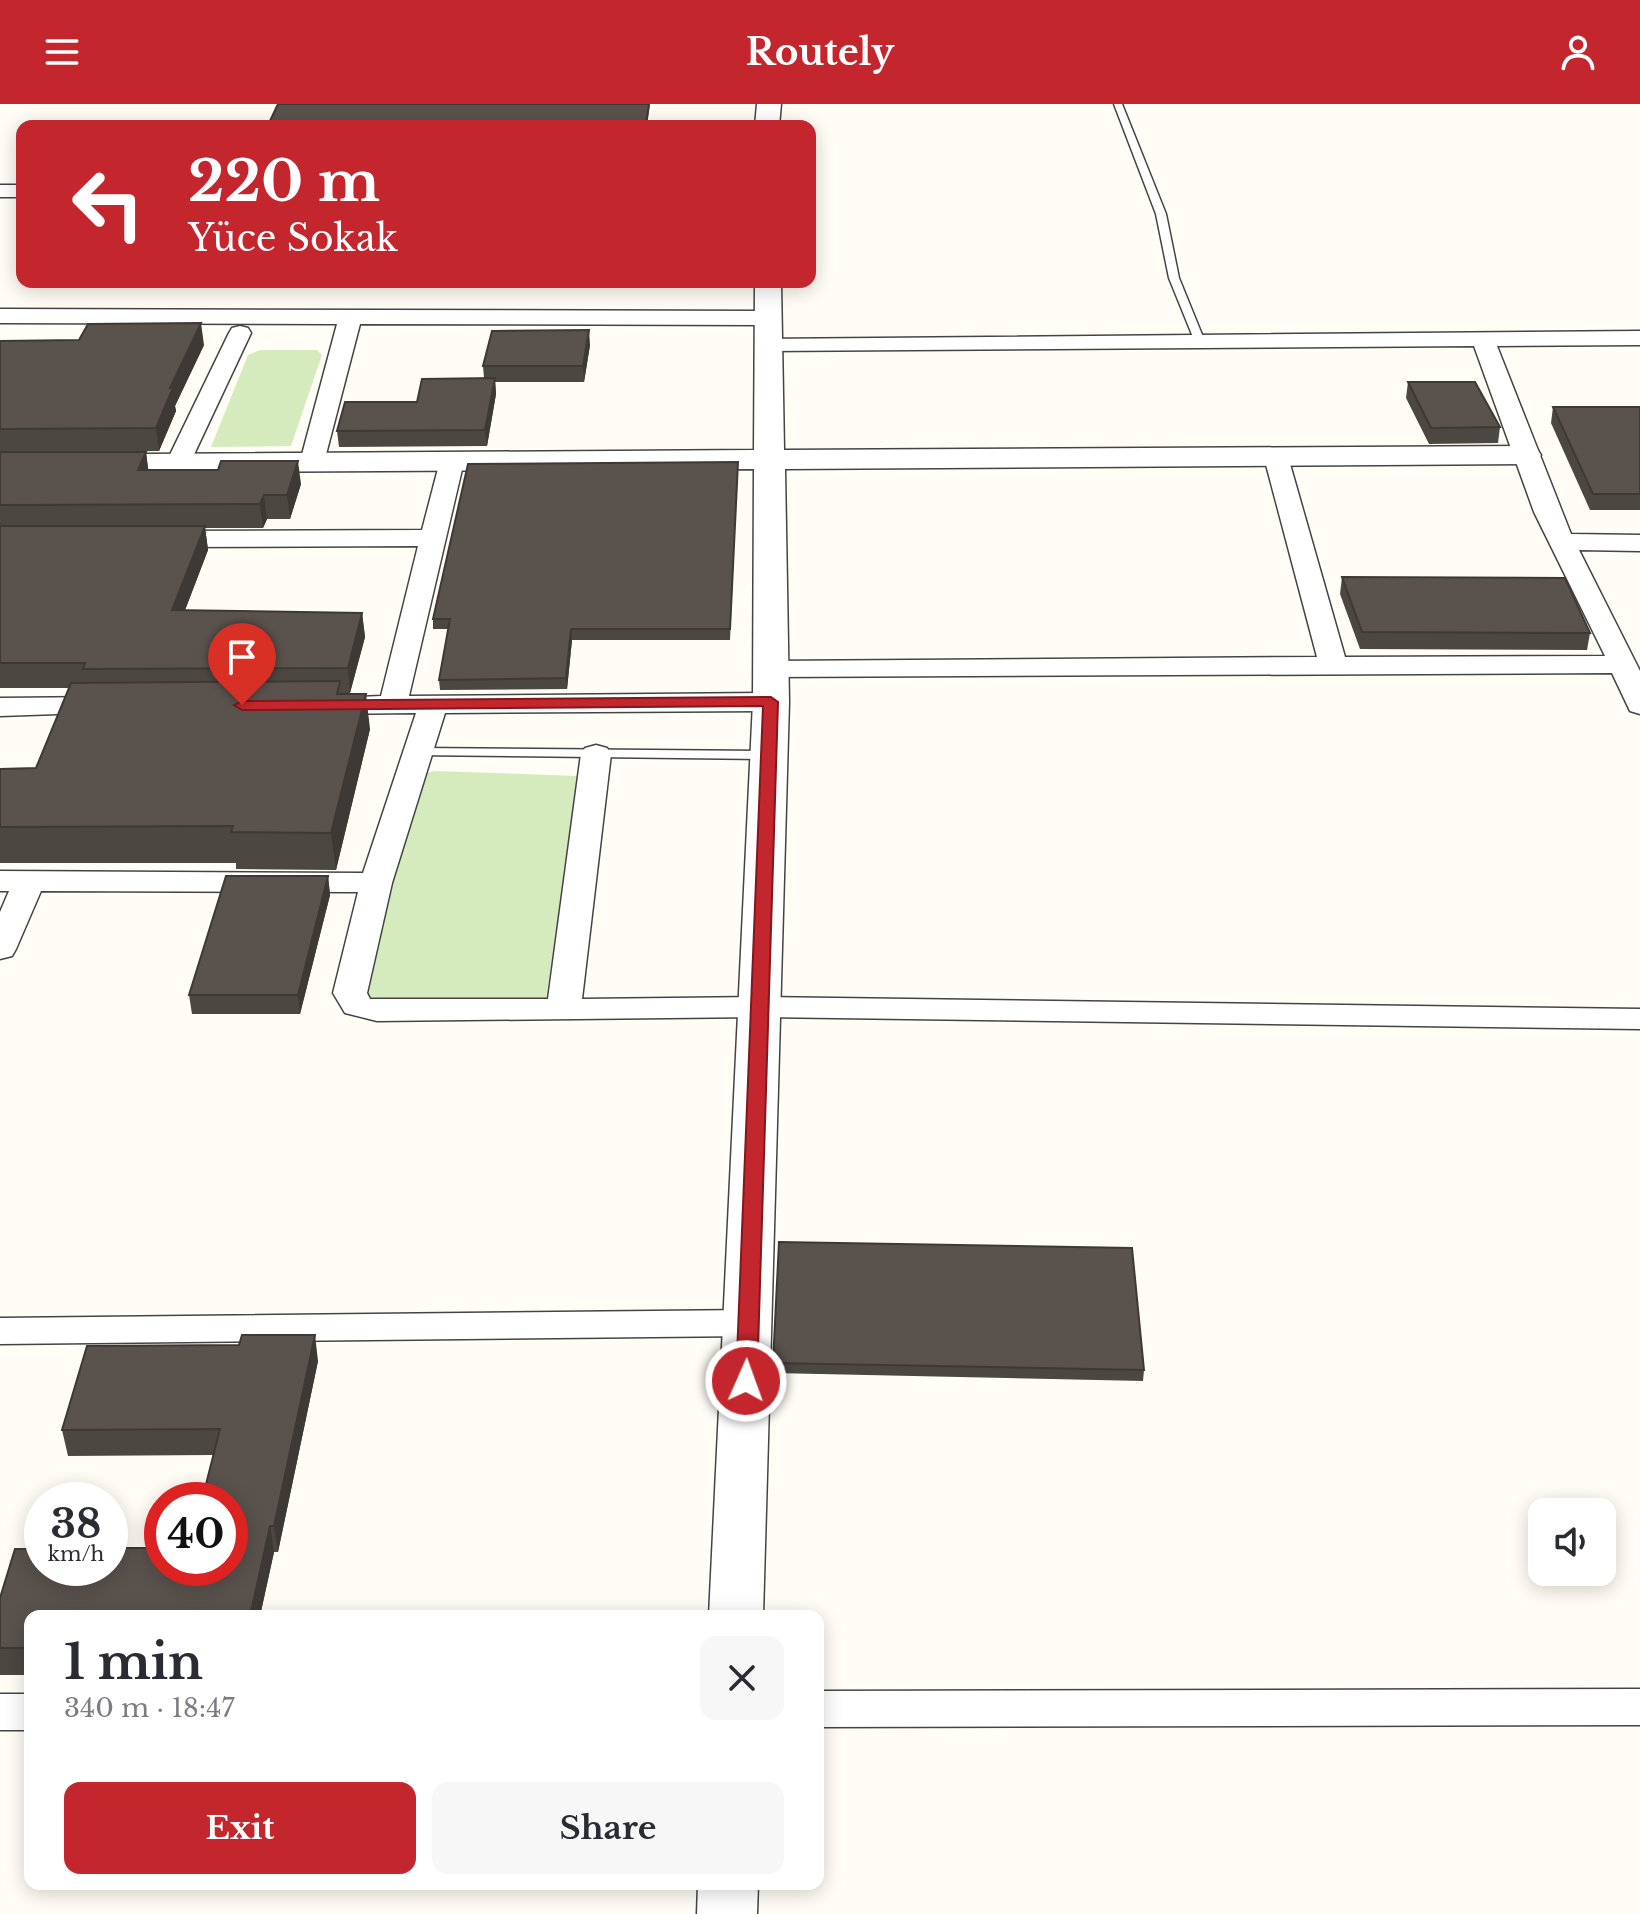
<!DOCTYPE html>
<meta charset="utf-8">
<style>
body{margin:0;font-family:"Libre Baskerville",serif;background:#f7f7f7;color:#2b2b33;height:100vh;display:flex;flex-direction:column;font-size:30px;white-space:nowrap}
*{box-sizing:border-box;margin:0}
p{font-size:26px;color:#7c7c81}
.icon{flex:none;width:44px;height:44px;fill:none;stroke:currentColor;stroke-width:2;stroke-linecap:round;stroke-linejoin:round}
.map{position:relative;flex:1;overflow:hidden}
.side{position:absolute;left:24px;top:1506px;width:800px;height:280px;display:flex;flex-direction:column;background:#fff;border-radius:16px;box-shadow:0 4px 20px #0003}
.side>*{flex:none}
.top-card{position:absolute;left:16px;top:16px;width:800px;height:168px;border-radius:16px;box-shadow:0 4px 20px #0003;background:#c4262e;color:#fff;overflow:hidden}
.buttons{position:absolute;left:1528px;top:1394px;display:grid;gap:16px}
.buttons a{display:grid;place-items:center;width:88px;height:88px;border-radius:16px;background:#fff;box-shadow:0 4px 20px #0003;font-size:40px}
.speed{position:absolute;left:24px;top:1378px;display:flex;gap:16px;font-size:40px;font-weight:700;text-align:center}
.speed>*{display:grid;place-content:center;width:104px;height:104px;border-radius:50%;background:#fff;box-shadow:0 4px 20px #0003;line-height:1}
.speed small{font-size:20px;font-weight:400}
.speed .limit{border:12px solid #d22;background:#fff;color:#111}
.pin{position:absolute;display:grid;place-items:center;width:68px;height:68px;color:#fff;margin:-82px -34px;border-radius:50% 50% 50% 0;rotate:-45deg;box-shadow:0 0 8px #0007}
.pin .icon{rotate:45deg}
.me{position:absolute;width:88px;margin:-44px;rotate:2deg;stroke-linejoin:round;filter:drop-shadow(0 0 6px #0008)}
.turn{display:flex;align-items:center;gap:28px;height:168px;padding:0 40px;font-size:36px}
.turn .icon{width:104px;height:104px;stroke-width:2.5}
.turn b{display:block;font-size:56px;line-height:68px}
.round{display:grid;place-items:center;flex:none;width:84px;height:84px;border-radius:16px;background:#f7f7f7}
.headline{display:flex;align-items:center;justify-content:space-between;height:136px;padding:0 40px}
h1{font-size:48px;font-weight:800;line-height:60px}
.action{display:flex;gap:16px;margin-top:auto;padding:16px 40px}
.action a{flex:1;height:92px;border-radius:16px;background:#c4262e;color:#fff;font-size:32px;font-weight:800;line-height:92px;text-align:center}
.action a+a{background:#f7f7f7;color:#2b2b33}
header{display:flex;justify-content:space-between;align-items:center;height:104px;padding:0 40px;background:#c4262e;color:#fff;font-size:36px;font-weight:800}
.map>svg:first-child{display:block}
.green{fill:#d5ebbd}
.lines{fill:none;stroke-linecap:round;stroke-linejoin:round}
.service-casing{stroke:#444;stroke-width:3}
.minor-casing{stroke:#444;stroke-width:3}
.tertiary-casing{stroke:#444;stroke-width:3}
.service{fill:#fff;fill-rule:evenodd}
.minor{fill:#fff;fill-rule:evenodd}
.tertiary{fill:#fff;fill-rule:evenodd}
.wall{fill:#4d4742}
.shaded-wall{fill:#3f3936}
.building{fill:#5a524d;stroke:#3f3936;stroke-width:2}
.route{fill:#c4262e;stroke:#7f191e;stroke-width:2}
</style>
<header><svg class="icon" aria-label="menu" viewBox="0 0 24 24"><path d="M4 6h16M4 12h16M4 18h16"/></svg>Routely<svg class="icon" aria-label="person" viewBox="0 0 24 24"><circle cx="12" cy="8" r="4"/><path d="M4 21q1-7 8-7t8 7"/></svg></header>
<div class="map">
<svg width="1640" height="1810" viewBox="0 0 1640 1810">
<rect width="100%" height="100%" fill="#fffdf5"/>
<g class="green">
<path d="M260,246H317L322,251L291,342L211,343L248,251Z"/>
<path d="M435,667L578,672L546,895L534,901L365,895L418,671Z"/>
</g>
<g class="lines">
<defs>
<g id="service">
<path d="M1114,0H1122L1166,110L1179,174L1205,238L1204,240L1195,238L1169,174L1156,110Z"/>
<path d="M417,644L769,647L776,651L769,655L412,651L410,648Z"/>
</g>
<g id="minor">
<rect x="0" y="81" width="22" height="12"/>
<path d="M0,205L769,207L780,214L769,221L360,220L324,358L321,363H303L300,358L337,220L0,219Z"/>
<path d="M240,222L248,224L251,229L190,359L187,364H169L166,359L229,229L232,224Z"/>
<path d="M1640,227V241L1497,242L1571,430L1640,431V447L1579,446L1640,567V610L1630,607L1612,569L771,573L761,571L757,565L761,559L771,557L1317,553L1264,353L1267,348H1285L1288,353L1345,553L1605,552L1534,408L1474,242L767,247L759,245L756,240L759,235Z"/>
<path d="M452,350L461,352L464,357L409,592L771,589L781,592L785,598L781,604L771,607L445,609L392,779L367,889L370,895H548L581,650L585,644L596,641L607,644L611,650L582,895L760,893L1640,905V925L760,913L377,917L345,909L333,889L358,788L41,787L16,845L12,852L0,855V808L9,787H0V767L363,769L416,609L323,610L313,607L309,601L313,595L381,592L418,442L162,443L153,441L149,435L153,429L162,427L422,426L440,357L443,352Z"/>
<path d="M106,593L116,596L120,602L116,608L0,612V594Z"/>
<path d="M749,1206L763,1210L769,1219L763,1228L749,1232L0,1240V1214Z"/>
<path d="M1640,1585V1621L818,1623V1587Z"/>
<rect x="0" y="1590" width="30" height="36"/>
</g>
<g id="tertiary">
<path d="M757,0H781L779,22H755Z"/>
<path d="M755,178H781L784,346L1526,342L1537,345L1541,351L1537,357L1526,360L785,365L789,598L763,1512H709L753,598L754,365L0,369V351L754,346Z"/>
<path d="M698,1780H758L757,1810H697Z"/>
</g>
</defs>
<use href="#service" class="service-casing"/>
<use href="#minor" class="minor-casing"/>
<use href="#tertiary" class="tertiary-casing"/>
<use href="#service" class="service"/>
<use href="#minor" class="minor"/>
<use href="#tertiary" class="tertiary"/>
</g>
<g class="wall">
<path d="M278,0H650L647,22H269V19Z"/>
<path d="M0,237L204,241L175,302L176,307L159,347L0,348Z"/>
<path d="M590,241L584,278H495L496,290L487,342L339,343L337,327L417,298L484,274L483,262Z"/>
<path d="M1408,278L1500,323L1498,339L1429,340L1406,294Z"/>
<path d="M1553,303H1640V406H1590L1551,319Z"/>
<path d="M0,348H146L148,366L301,380L290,415H267L263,424H205L208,446L185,506L362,509L365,533L350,589L370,625L336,766L236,765V759H0V665L36,664L69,584H0Z"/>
<path d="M738,358L730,536H572L567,585L440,586L439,576L448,525H433V515Z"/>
<path d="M1342,473L1590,529L1587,546L1360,545L1340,490Z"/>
<path d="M328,772L330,791L300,910H192L189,891Z"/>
<path d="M318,1257L278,1448H274L260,1512H30V1571H0V1494L230,1464L213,1351L68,1352L62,1326Z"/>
<path d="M773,1259L1144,1266L1143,1277L773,1269Z"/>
</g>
<g class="shaded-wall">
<path d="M201,219L204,241L175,302L176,307L159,347L156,324L170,284Z"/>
<path d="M589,226L590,241L584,278L583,262Z"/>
<path d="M495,274L496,290L487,342L485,326Z"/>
<path d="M146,348L149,371L138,366Z"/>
<path d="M298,357L301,380L290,415L287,391Z"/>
<path d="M264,391L267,415L263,424L260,400Z"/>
<path d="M205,422L208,446L176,530L172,506Z"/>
<path d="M362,509L365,533L350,589L348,564Z"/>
<path d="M571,525L572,536L567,585L566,574Z"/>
<path d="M366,590L370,625L336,766L331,729Z"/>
<path d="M328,772L330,791L300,910L298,891Z"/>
<path d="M315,1231L318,1257L278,1448L274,1422Z"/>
<path d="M270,1422L274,1448L260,1512H250Z"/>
</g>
<g class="building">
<path d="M278,0H649L646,19H269Z"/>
<path d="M201,219L170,284H173L156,324L0,325V237L79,236L88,220Z"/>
<path d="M589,226L583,262H483L492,227Z"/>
<path d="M495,274L485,326L337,327L345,298H417L422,275Z"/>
<path d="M1408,278H1475L1500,323L1431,324Z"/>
<path d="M1553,303H1640V390H1593Z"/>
<path d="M0,348H146L138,366H218L221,357H298L287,391H264L260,400L0,401Z"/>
<path d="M738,358L730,525H571L566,574L439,576L450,515H433L468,360Z"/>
<path d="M0,422H205L172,506L362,509L348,564L83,565L85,559H0Z"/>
<path d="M1342,473L1565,474L1590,529L1362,528Z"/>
<path d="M340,577L337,590H366L331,729L231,728L233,722L0,723V665L36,664L71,579Z"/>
<path d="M226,772H328L298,891H189Z"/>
<path d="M779,1138L1132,1144L1144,1266L773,1259Z"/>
<path d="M242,1231H315L274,1422H270L250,1512H30V1544H0V1494L15,1445H42V1464H110V1444H162V1464H230V1396H202L220,1325L62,1326L87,1242L239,1241Z"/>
</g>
<path class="route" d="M771,593L778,598L757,1277L754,1283H739L736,1277L763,602L242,606L234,601L242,597Z"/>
</svg>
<div class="buttons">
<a><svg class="icon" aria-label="sound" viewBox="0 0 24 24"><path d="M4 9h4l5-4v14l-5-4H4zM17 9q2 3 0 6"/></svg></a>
</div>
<div class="speed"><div>38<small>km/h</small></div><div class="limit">40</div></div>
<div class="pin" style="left:242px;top:601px;background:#d93025"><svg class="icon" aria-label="arrive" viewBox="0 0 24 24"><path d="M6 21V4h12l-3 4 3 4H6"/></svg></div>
<svg class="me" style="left:746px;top:1277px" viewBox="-20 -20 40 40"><circle r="17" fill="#c4262e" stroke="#fff" stroke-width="3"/><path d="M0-11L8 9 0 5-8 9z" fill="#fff"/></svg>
<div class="top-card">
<div class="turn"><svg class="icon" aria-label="left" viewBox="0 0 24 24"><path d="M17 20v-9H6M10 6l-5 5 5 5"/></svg><div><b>220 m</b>Yüce Sokak</div></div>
</div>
<section class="side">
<div class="headline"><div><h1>1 min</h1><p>340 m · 18:47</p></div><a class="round"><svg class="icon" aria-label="close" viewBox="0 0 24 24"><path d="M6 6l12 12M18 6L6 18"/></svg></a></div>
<div class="action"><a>Exit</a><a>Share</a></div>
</section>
</div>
